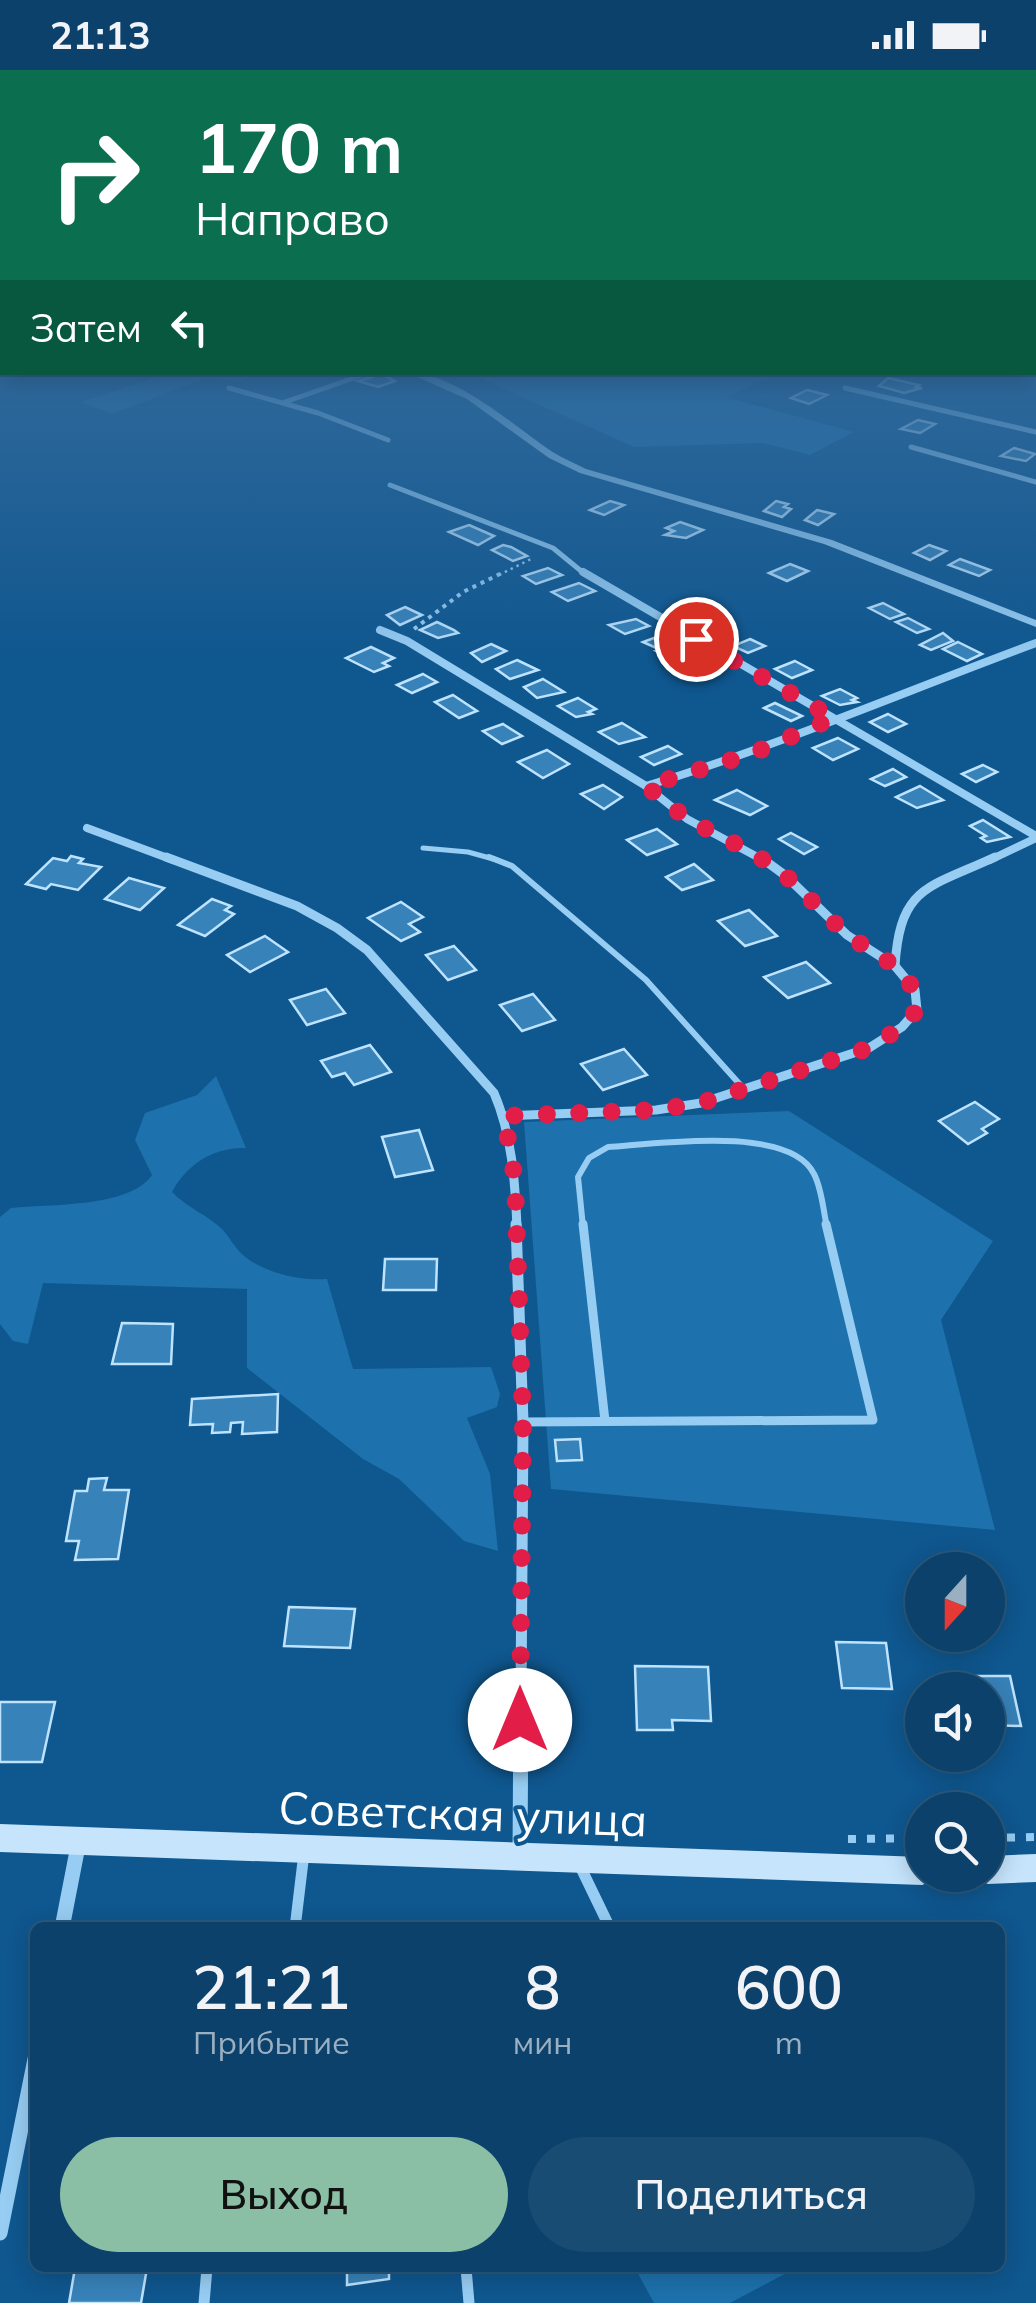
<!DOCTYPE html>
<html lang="ru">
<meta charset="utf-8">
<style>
body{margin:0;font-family:Mulish,sans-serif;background:#194c73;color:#f1f3f6;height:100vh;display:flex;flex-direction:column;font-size:38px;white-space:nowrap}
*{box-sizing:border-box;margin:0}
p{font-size:32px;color:#9aafc1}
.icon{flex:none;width:55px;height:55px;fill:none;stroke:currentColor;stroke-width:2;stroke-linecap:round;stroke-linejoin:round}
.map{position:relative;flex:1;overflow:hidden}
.panel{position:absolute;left:30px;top:1852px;width:975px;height:350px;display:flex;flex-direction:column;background:#0b416b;border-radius:15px;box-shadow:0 5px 25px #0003,0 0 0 2px #2b5a7e}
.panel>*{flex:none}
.guide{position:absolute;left:0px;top:0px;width:1038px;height:305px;box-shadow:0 5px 25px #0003,0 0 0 2px #2b5a7e;background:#0b6e4f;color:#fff;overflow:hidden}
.needle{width:65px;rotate:201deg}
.tools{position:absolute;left:905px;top:1482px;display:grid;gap:20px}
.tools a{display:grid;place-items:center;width:100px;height:100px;border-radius:50%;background:#0b416b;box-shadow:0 5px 25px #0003,0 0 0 2px #2b5a7e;font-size:50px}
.pin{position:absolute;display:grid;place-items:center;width:85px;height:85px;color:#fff;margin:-42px;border:5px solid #fff;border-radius:50%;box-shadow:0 2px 10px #0007}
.me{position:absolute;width:110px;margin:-55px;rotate:0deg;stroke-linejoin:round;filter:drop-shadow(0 0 8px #0008)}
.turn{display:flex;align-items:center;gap:35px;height:210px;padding:0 30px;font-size:45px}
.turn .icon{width:130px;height:130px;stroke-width:2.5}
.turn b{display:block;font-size:70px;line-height:85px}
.then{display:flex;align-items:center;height:95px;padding:0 30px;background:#0003;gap:20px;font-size:38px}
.eta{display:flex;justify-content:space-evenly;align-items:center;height:170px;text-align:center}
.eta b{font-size:60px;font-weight:600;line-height:70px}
.cta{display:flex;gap:20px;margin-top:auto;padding:20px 30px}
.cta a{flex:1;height:115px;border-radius:60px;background:#8abfa5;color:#111;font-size:40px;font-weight:600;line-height:115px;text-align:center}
.cta a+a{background:#194c73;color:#f1f3f6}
.status{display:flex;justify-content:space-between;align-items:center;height:70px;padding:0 50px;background:#0b416b;direction:ltr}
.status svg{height:28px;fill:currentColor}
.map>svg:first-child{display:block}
.green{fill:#1d71ac}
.building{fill:#3782b9;stroke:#bee3fe;stroke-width:2.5}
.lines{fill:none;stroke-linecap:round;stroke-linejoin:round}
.path-far2{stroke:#97cdf3;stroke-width:2.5;stroke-dasharray:2.5 4;stroke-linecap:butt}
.path-far1{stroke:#97cdf3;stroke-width:4;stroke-dasharray:4 5;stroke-linecap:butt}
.path{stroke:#97cdf3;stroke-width:8;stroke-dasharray:8 11;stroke-linecap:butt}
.service-far3{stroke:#97cdf3;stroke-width:5}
.service-far2{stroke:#97cdf3;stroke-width:6}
.service-far1{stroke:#97cdf3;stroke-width:9}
.service{stroke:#97cdf3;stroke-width:11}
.minor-far4{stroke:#97cdf3;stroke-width:5}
.minor-far3{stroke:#97cdf3;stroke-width:8}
.minor-far2{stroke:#97cdf3;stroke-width:9}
.minor-far1{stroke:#97cdf3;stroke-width:11}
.minor{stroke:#97cdf3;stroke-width:15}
.tertiary{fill:#97cdf3;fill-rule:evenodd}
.secondary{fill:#c6e5fd;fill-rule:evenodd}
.route{stroke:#e11d48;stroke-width:18;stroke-dasharray:0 32.4}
.labels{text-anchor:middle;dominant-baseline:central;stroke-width:8;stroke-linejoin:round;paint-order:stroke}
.near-street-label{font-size:45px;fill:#fff;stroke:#0f578f}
</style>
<div class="status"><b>21:13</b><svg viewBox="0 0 49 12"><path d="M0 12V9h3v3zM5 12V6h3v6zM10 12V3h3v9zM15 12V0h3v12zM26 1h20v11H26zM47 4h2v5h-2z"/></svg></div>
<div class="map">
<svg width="1036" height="2233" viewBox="0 0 1036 2233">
<rect width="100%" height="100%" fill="#0f578f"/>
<g class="green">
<path d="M172,302L258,303L238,312L208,307L112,344L81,332Z"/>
<path d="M469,303H782L725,327L854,362L810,385L763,373L634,377Z"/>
<path d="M216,1006L246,1078C214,1077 187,1094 172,1122C187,1138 208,1145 223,1160C230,1168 235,1178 243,1185C264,1203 300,1211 327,1209L353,1299L491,1297L500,1324L497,1337L467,1348L490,1404L498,1481L464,1471L399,1409L363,1389L247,1298V1219L43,1213L28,1274L13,1271L0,1254V1147L11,1138C48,1134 130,1138 152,1105L135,1070L145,1043L197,1025Z"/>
<path d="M789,1041L993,1171L941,1250L995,1460L551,1419L524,1052Z"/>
<path d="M635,2198H796L730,2233H654Z"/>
</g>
<g class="building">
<path d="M381,304L395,311L378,317L358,311Z"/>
<path d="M888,308L919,315L916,317L922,318L904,323L879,316Z"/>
<path d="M807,320L827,325L809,334L791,328Z"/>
<path d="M918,350L935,354L920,363L901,359Z"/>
<path d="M1014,378L1035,384L1026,391L1001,386Z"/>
<path d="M610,431L624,435L604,445L590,440Z"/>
<path d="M776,431L788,434L784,437L791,439L782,447L764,441Z"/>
<path d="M817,440L834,444L818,455L805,450Z"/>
<path d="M680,452L703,460L686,468L665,465L674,461L666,458Z"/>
<path d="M469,455L494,466L478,475L449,462Z"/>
<path d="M503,475L511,477L527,486L513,491L492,480Z"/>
<path d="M929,475L946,481L930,490L914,483Z"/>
<path d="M960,489L990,500L979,506L949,495Z"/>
<path d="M790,494L808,501L787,511L769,503Z"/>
<path d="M548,498L562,505L536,514L523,506Z"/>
<path d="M579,513L595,521L568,531L552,522Z"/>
<path d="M883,533L904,544L890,549L869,538Z"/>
<path d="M405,537L422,545L400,555L387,545Z"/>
<path d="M699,543L718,554L703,559L684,549Z"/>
<path d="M908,548L929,559L917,563L896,552Z"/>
<path d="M636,549L649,556L625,564L609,555Z"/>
<path d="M437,552L454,560L458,563L438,568L420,560Z"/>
<path d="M943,563L953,571L931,580L920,575Z"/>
<path d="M662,565L682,577L661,584L656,581L661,580L643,572Z"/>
<path d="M750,569L765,576L748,583L733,576Z"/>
<path d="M958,572L982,584L967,591L943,579Z"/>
<path d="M491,574L506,581L482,592L471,583Z"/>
<path d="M371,577L394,588L383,593L389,596L374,602L346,588Z"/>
<path d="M517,590L538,600L510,609L496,599Z"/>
<path d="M704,591L720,600L695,609L680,600Z"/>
<path d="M795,591L812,600L792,608L775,599Z"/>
<path d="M423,604L437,612L412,623L397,615Z"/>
<path d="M543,609L564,622L537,628L524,617Z"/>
<path d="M840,619L857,628L852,630L857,632L840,635L822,626Z"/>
<path d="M453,625L477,641L459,648L435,632Z"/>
<path d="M578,628L596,639L588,642L592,644L576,647L558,636Z"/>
<path d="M775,633L802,646L791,651L764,638Z"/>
<path d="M888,644L906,654L888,662L870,652Z"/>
<path d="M622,653L645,667L619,674L599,662Z"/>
<path d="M503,654L522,666L502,674L483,661Z"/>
<path d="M838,668L858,679L833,690L813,678Z"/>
<path d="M668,676L681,684L654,695L641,687Z"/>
<path d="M547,680L569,694L543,708L518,692Z"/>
<path d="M983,695L997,702L976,712L962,704Z"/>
<path d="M893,699L906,707L885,716L871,709Z"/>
<path d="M603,715L622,727L604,739L581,724Z"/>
<path d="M920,716L943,730L917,738L896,727Z"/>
<path d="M737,720L767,736L750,745L715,730Z"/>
<path d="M983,750L1010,767L987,772L981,768L986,766L970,756Z"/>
<path d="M657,759L677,774L647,785L627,770Z"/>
<path d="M791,763L817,777L804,784L779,769Z"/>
<path d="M71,786L83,789L79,793L101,797L78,820L51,814L46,819L26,814L53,788L67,791Z"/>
<path d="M694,794L713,810L682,820L666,807Z"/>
<path d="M129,808L164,818L140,840L105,829Z"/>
<path d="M212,829L231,836L225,840L234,844L205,866L178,855Z"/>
<path d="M401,832L423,847L409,854L420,862L401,871L368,848Z"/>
<path d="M749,840L777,866L745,876L718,851Z"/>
<path d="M265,866L288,882L250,902L227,885Z"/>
<path d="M454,876L476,900L448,910L426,885Z"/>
<path d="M806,892L830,913L788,928L764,907Z"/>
<path d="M326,919L345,943L307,955L290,930Z"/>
<path d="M533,924L555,950L522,961L500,935Z"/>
<path d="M370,975L391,1002L354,1015L345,1003L332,1007L321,991Z"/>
<path d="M624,979L647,1005L603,1020L581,994Z"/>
<path d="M975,1032L999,1049L982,1059L987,1063L968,1074L939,1051Z"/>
<path d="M419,1060L433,1100L395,1107L382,1067Z"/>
<path d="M385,1189H437L436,1220H383Z"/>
<path d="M122,1253L173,1254L171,1294H112Z"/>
<path d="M278,1324L277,1362L242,1364L243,1352L231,1353L230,1362L212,1363L213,1354L190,1355L192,1329Z"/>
<path d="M580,1369L582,1390L557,1391L555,1370Z"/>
<path d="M107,1408L104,1420H129L118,1489L75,1490L79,1471H66L75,1421H87L89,1409Z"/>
<path d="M289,1537L355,1539L350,1578L284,1576Z"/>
<path d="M836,1572L886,1573L892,1619L842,1618Z"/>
<path d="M635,1596L708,1597L711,1651L672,1650L673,1660H637Z"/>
<path d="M963,1606H1010L1021,1656L988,1655V1620H966Z"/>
<path d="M0,1632H55L42,1692H0Z"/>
<path d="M75,2198H147L141,2233H69Z"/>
<path d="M347,2198H389V2209L347,2215Z"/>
</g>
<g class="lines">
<path class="path-far2" d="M499,505L533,488"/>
<path class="path-far1" d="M414,559L463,522L504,502"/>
<g class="path">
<path d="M988,1768L1036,1767"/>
<path d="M848,1769L922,1768"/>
</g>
<path class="service-far3" d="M423,778L468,782L497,790"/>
<g class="service-far2">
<path d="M489,787L512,796L646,910L744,1019"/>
<path d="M583,1157L578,1107L589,1088L608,1077C654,1074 790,1054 814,1104C822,1119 823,1140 827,1157"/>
</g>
<g class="service-far1">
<path d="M583,1154L605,1351"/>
<path d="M523,1352L873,1350L826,1154"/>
</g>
<g class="service">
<path d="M580,1796L610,1858"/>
<path d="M295,1858L304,1783"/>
<path d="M466,2198L469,2233"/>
<path d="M204,2233L207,2198"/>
</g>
<g class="minor-far4">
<path d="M229,318L318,343L388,370"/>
<path d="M845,318L1036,362"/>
<path d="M285,332L371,302"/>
<path d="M911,377L1036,412"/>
<path d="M390,415L553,478L586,505"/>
</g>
<g class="minor-far3">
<path d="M583,502L1036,766"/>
<path d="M380,560L407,571L646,716L687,749L763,790"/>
<path d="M646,716C778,676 906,621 1036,573"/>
<path d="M87,758L173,790"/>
<path d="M990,790L1036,768"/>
</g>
<g class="minor-far2">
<path d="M166,787L297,836L337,858L367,880L494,1023C512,1065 515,1111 517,1157"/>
<path d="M895,896C900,815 929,818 995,787"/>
<path d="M504,1046L656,1040L701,1033L869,978L902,957L917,940L915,920L895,896L847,865L786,806L760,787"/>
</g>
<path class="minor-far1" d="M516,1154L523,1352L521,1628"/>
<g class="minor">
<path d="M520,1784L521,1626"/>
<path d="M62,1858L78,1776"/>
<path d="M0,2163L35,1989"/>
</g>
<path class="tertiary" d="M406,302C455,302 511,354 551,381C562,388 575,393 586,399L832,470L1036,550V557L824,474L580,403L549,388L467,329Z"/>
<g class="secondary">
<path d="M0,1754L922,1787V1805H935L932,1811L922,1815L0,1782Z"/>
<path d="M1036,1784V1812L988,1814L978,1810L976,1805H988V1786Z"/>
</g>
</g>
<linearGradient id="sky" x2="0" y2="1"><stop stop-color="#08304f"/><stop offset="0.47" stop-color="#31699b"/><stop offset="1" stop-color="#31699b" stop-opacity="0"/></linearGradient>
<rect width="1036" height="594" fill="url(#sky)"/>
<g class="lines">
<path class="route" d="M520,1650L523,1352L515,1109L504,1046L656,1040L701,1033L869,978L902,957L917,940L915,920L895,896L847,865L786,806L755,784L687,749L646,716L751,684L834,648L696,569"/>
</g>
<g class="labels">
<g class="near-street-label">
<text transform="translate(463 1743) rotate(2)">Советская улица</text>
</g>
</g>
</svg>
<div class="tools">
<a><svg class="needle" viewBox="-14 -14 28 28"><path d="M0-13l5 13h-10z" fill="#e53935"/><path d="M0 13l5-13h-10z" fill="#9aafc1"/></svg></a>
<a><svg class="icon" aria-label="sound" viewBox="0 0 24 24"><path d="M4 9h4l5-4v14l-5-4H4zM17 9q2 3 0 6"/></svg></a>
<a><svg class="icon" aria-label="search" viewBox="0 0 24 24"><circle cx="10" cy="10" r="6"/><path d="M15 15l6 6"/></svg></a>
</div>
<div class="pin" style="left:696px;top:569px;background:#d93025"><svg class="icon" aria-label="arrive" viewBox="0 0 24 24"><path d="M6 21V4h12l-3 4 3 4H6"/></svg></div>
<svg class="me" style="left:520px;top:1650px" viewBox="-20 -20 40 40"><circle r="19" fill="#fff"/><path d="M0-13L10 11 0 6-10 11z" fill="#e11d48"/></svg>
<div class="guide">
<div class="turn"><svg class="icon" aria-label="right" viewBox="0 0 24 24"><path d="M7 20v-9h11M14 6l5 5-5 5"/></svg><div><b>170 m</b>Направо</div></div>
<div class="then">Затем<svg class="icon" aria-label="left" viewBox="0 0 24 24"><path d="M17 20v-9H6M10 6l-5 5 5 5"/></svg></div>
</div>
<section class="panel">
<div class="eta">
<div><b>21:21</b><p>Прибытие</p></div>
<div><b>8</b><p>мин</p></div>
<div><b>600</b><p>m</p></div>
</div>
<div class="cta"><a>Выход</a><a>Поделиться</a></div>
</section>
</div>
